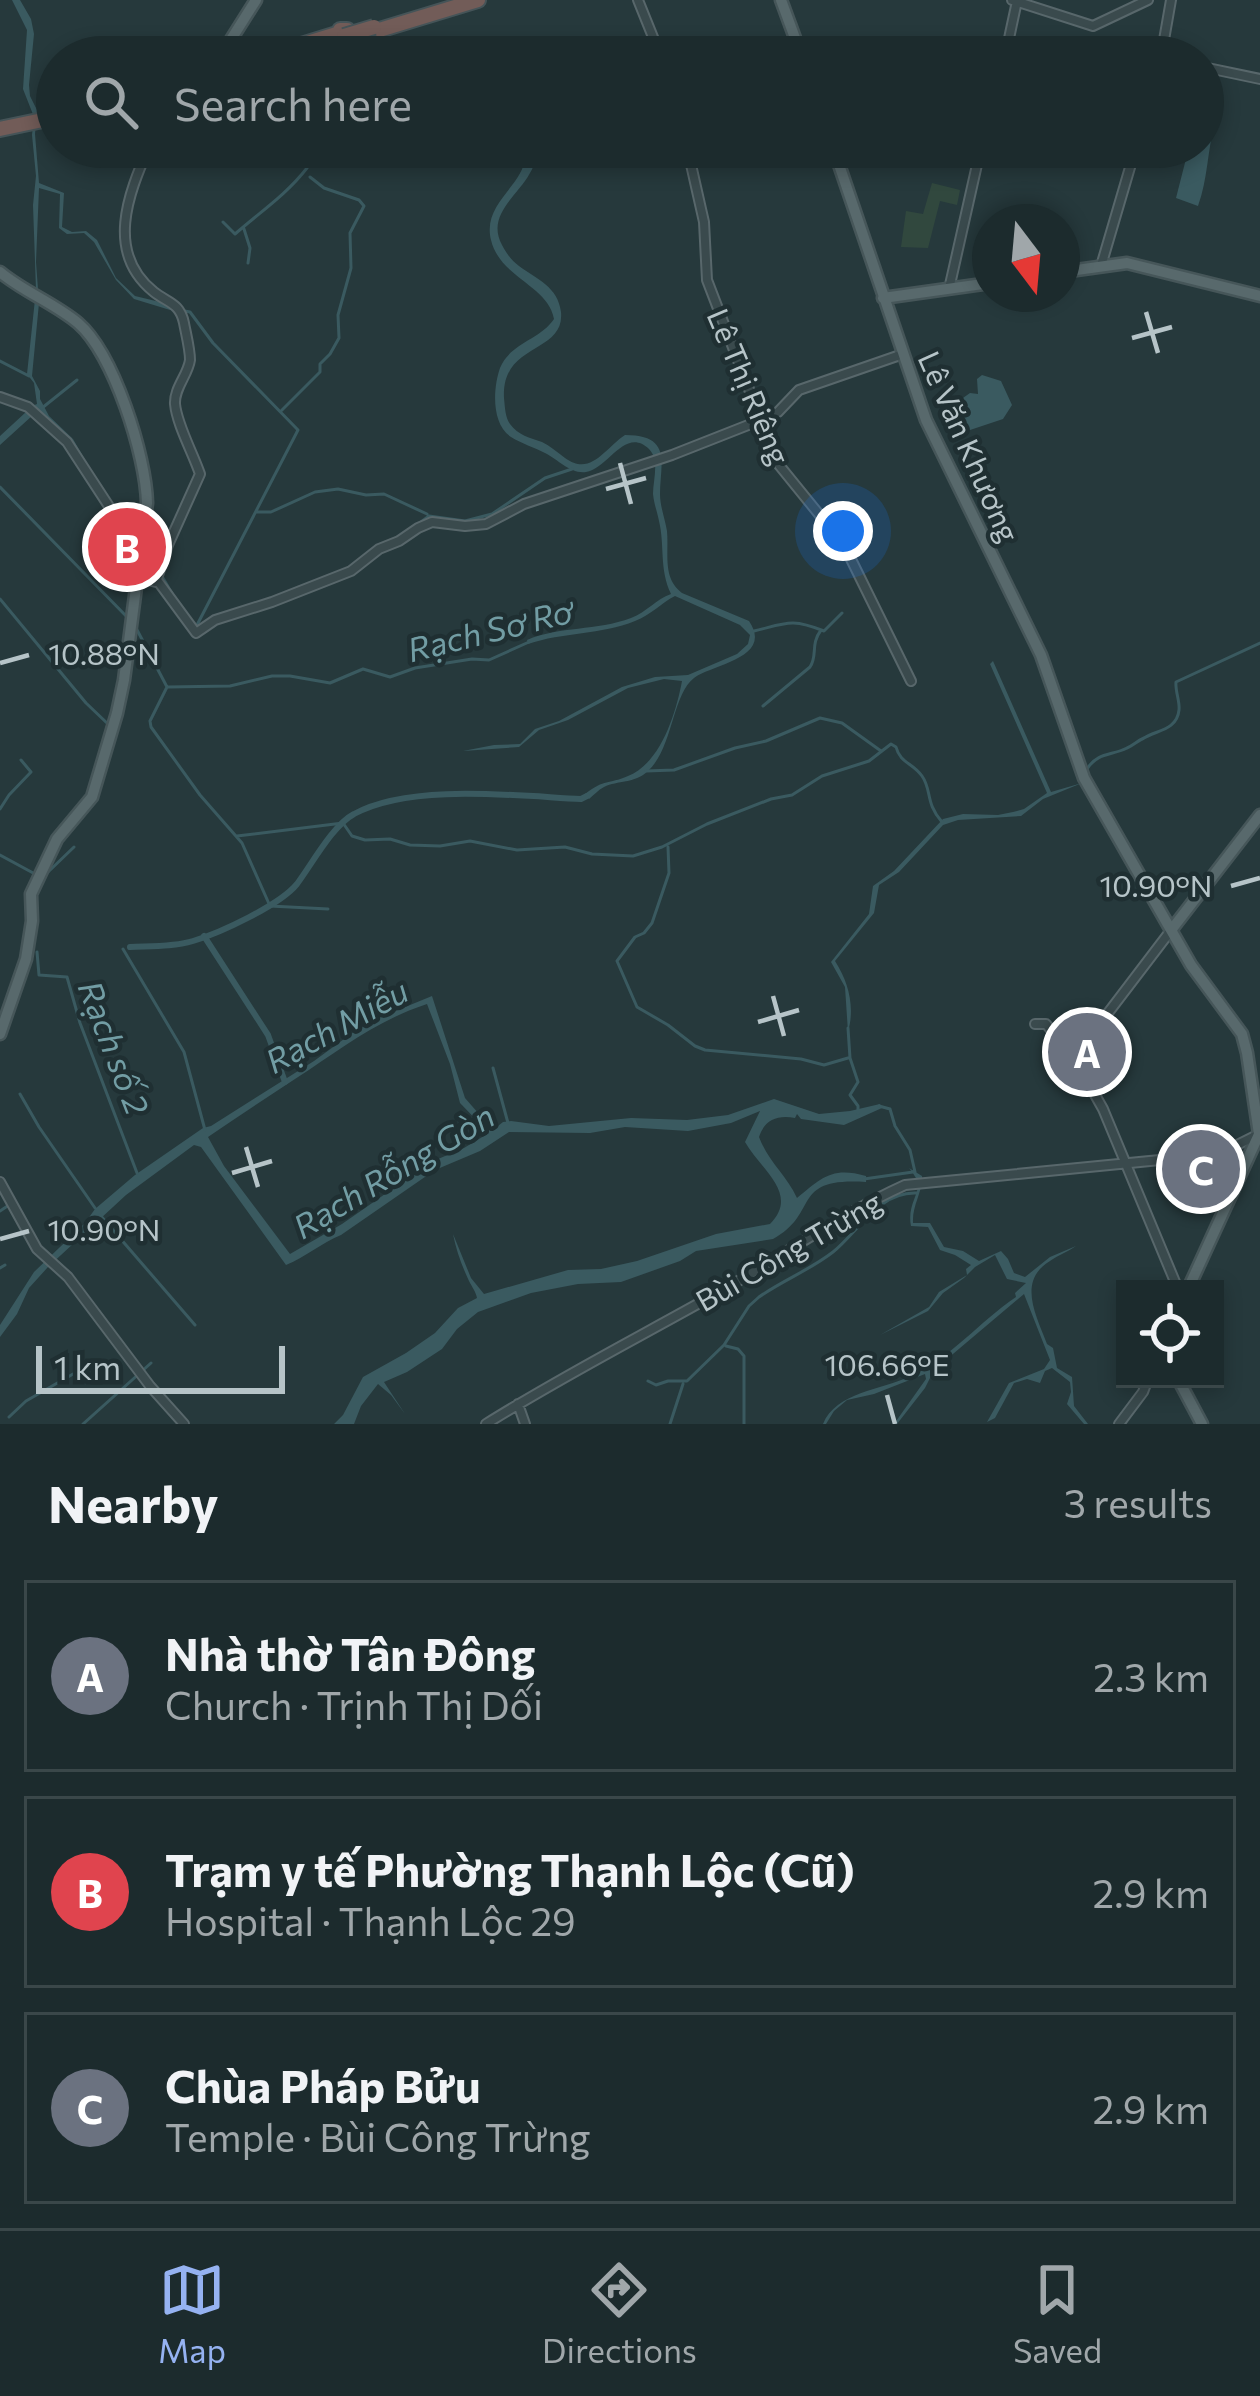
<!DOCTYPE html>
<meta charset="utf-8">
<style>
:root{--surface:#1c2b2d;--page:#253335;--text:#f1f3f6;--muted:#a0a7aa;--line:#3a4749;--accent:#95b2f1}
body{margin:0;font-family:Commissioner,sans-serif;background:var(--page);color:var(--text)}
.controls{position:absolute;right:36px;bottom:36px;display:grid;overflow:hidden;border-radius:0px;box-shadow:0 6px 18px #0003}
.controls button{width:108px;height:108px;display:grid;place-items:center;padding:0;border:0;border-bottom:3px solid var(--line);background:var(--surface);color:var(--text);font:60px sans-serif}
.compass{position:absolute;left:972px;top:204px;width:108px;height:108px;border-radius:50%;background:var(--surface);box-shadow:0 6px 18px #0003;rotate:164deg}
.scale{position:absolute;left:36px;bottom:30px;width:249px;box-sizing:border-box;padding-left:12px;border:6px solid #b6c4c8;border-top:0;font-size:33px;line-height:42px;white-space:nowrap;color:#b6c4c8;-webkit-text-stroke:9px #1f2f32;paint-order:stroke}
.you{position:absolute;left:843px;top:531px;width:42px;height:42px;margin:-30px;border:9px solid #fff;border-radius:50%;background:#1a73e8;box-shadow:0 0 0 18px #1a73e833}
.badge{display:grid;place-items:center;width:78px;height:78px;border-radius:50%;background:var(--accent);color:#fff;font-size:39px;font-weight:700}
.pin{position:absolute;translate:-50% -50%;border:6px solid #fff;box-shadow:0 3px 12px #0006}
.list{margin:0;padding:0;list-style:none}
h2{display:flex;justify-content:space-between;align-items:center;height:156px;margin:0;padding:0 48px;font-size:51px}
h2 small{font-size:39px;font-weight:400;color:var(--muted)}
.list li{display:grid;grid-template-columns:78px 1fr auto;gap:36px;align-items:center;box-sizing:border-box;height:192px;margin:0 24px 24px;padding:0 24px;border:3px solid var(--line);border-radius:0px}
.list b{display:block;font-size:45px;white-space:nowrap}
.list p{margin:0;font-size:39px;white-space:nowrap;color:var(--muted)}
.list em{font-size:39px;font-style:normal;color:var(--muted)}
.icon{flex:none;width:66px;height:66px;fill:none;stroke:currentColor;stroke-width:2;stroke-linecap:round;stroke-linejoin:round}
.map{position:relative;flex:none;width:1260px;height:1424px;overflow:hidden}
.search{position:absolute;background:var(--surface);box-shadow:0 6px 18px #0003;left:36px;right:36px;top:36px;height:132px;display:flex;align-items:center;gap:30px;box-sizing:border-box;padding:0 42px;border-radius:66px;color:var(--muted);font-size:45px}
.sheet{height:804px;background:var(--surface)}
nav{display:flex;justify-content:space-around;align-items:center;box-sizing:border-box;height:168px;border-top:3px solid var(--line);background:var(--surface);font-size:33px;color:var(--muted)}
nav a{display:grid;justify-items:center;gap:6px}
nav .on{color:var(--accent)}
.map>svg:first-child{display:block}
</style>
<div class="map">
<svg width="1260" height="1424" viewBox="0 0 1260 1424">
<rect width="100%" height="100%" fill="#26393c"/>
<path fill="#31483e" d="M932,183L960,190L957,205L940,201L928,248L901,247L906,211L923,214Z"/>
<path fill="#3a5a60" fill-rule="evenodd" d="M12,0H20L31,19L34,34L29,85L30,96L37,110L35,134L39,183L64,193L62,227L72,232L86,231L97,240L116,278L135,296L164,303L180,313L134,299L116,280L94,242L84,233L67,234L59,228L60,194L39,188L36,262L39,303L32,376L40,391V399L49,416L73,439L98,482L156,563L188,618L71,446L33,415L0,445V436L26,412L27,408L37,404L34,383L27,374L36,290L33,205L36,176L32,135L34,117L23,89L27,30Z
M1203,119L1215,123C1207,151 1208,179 1198,206L1176,198L1189,147H1203Z
M524,147H538C537,156 535,165 530,173C517,197 486,215 502,245C506,253 512,261 519,266C537,279 558,287 561,312C565,354 501,342 504,398C505,407 505,417 510,424C518,435 530,438 542,442C550,446 557,452 565,458C591,477 605,448 625,435C673,435 660,464 660,494C660,506 665,519 667,531C669,554 662,578 682,593L749,621C774,658 713,664 694,678C672,695 673,748 648,771C634,784 618,780 604,787C598,790 594,795 589,799L585,794C606,778 607,785 628,776C661,763 676,713 682,681L664,679L628,688L568,720L539,730L519,747L463,751L494,745L520,744L535,729L559,721L622,687L655,677L688,675L737,654L748,644L750,635L740,625L675,596C661,603 651,615 635,621C601,635 563,632 528,644L527,640C559,626 597,631 631,618C647,612 656,599 671,594C659,569 665,546 659,521C657,511 654,504 653,494C653,480 660,460 649,449C625,426 608,469 586,472C570,474 559,460 545,453C534,447 522,444 511,437C491,424 493,388 500,368C510,343 540,340 554,319C548,285 500,278 491,240C481,199 533,183 524,147Z
M982,375L1001,381L1012,405L1003,419L967,431L956,421L953,405L970,393L978,394L977,379Z
M993,661L1051,792L1082,783L1043,799L1021,816L958,820L943,825L899,872L879,885L874,913L835,961C849,983 855,1007 848,1032L845,987L831,962L869,914L873,886L894,871L943,819L963,814L998,815L1013,812L1024,809L1047,793L990,664Z
M432,996L465,1098L493,1130L503,1122L511,1121L549,1126L631,1118L687,1120L728,1115L774,1099L819,1114L850,1111L880,1104L882,1108L844,1125L801,1119L797,1114L795,1118C778,1115 765,1119 759,1137C769,1163 786,1174 797,1198C821,1178 832,1166 866,1176V1182C789,1177 821,1213 773,1239L696,1251L680,1261L621,1282L578,1284L531,1293L478,1312L457,1329L442,1349L407,1372L384,1382L405,1414L391,1395L378,1384L361,1406L354,1424H334L343,1415L363,1377L406,1353L435,1333L458,1308L477,1298C476,1292 472,1287 469,1281C462,1266 456,1250 453,1234L471,1278L484,1294L568,1270L601,1269L637,1261L716,1234L770,1224C800,1194 761,1170 745,1142L760,1111L731,1123L688,1131L625,1127L590,1133L509,1132L480,1151L435,1170L341,1235C321,1243 306,1257 286,1265L201,1147L194,1145L126,1195L48,1267L29,1288L17,1314L0,1337V1325L34,1272L85,1223L95,1209L135,1175L203,1128L211,1126L314,1061L355,1031L376,1019ZM427,1004L450,1064L460,1103L489,1133L464,1148L431,1162L342,1224L290,1254L224,1166L208,1137C237,1117 266,1098 295,1079C340,1050 375,1021 427,1004Z
M909,1168L922,1176C923,1192 912,1205 913,1223H930L944,1247L963,1251L979,1261L1001,1251L1008,1259L1014,1273L1025,1277L1050,1257L1076,1246C1068,1252 1058,1255 1050,1261C1017,1281 1036,1315 1047,1344L1053,1348L1057,1368L1072,1377L1074,1406L1088,1424H1084L1067,1404L1071,1392L1070,1382L1052,1368L1045,1371L1040,1383L1027,1379L1014,1383L995,1418L987,1422L1009,1383L1044,1369L1050,1360L1024,1294L934,1370L925,1388L897,1424H894L926,1379L925,1374L874,1394L847,1400L834,1411L826,1424H823C836,1392 881,1390 911,1376C952,1357 979,1322 1016,1297L1015,1293L1026,1283L1007,1279L995,1255L975,1267L964,1278L943,1293L928,1311L880,1335L929,1307L939,1292L967,1275L966,1269L971,1265L955,1255L940,1250L928,1227L911,1226C907,1206 919,1195 918,1183C918,1180 911,1170 909,1168Z"/>
<g fill="none" stroke-linecap="round" stroke-linejoin="round">
<path stroke="#3a5a60" stroke-width="3" d="M223,222L235,234C260,212 286,195 307,168
M244,229L250,248L248,263
M179,310L190,312L213,343L298,430L196,627
M0,361L29,376
M42,408L77,380
M282,410L320,372V364L330,354L339,338L338,315L351,268L350,233L364,206L359,200L324,188L310,177
M0,487L129,619
M257,512H271L315,492L338,489L366,495L384,494L427,514
M409,531L429,516L465,521L492,514L545,478L572,469
M0,599L86,703L108,724
M135,626L167,687L150,721L151,727L200,795L242,843L270,906L328,909
M754,631C787,623 791,618 824,631L842,613
M168,687L230,686L272,676H290L330,683L363,669L390,677L415,668L472,659L489,660L529,642
M763,706L810,667C818,655 810,645 821,630
M1087,769C1098,752 1111,756 1127,748C1134,745 1137,741 1144,738C1157,730 1177,730 1179,710C1180,701 1175,691 1176,682L1260,643
M646,771L674,770L735,748L766,741L820,718L842,723L881,751
M0,809L9,795L31,772L21,760
M237,836L343,823L352,836L365,840L390,839L410,845L440,846L470,841L517,850L565,847L592,854L633,856L662,847L707,824L771,799L792,795L822,776L869,761L891,744L896,747C900,763 913,763 922,776C932,790 925,803 942,822
M668,847L669,873L652,923L644,933L635,937L617,961L637,1007L668,1025L695,1046L705,1050L801,1059L824,1065L848,1058
M0,855L35,874
M47,873L74,847
M123,949L184,1052L205,1130
M37,952L39,975L67,977L80,1023L137,1173
M848,1028L850,1058L858,1082L850,1095L858,1106V1113
M493,1068L508,1123
M20,1094L39,1127L95,1208
M879,1106L890,1109L895,1126L910,1150L915,1172
M864,1179L913,1172
M0,1211L9,1205
M100,1215L195,1325
M0,1268L5,1265
M726,1346L738,1349L744,1356V1424
M648,1381L656,1385L668,1381H687L724,1345L749,1306L759,1297C783,1280 810,1270 833,1252C859,1231 879,1191 917,1193
M9,1417L26,1401L87,1366
M83,1424L151,1363
M670,1424L683,1384"/>
<path stroke="#3a5a60" stroke-width="6" d="M204,936L268,1035L285,1082
M130,947C150,946 173,947 193,941C220,933 280,905 297,884C312,864 333,825 354,814C410,783 518,796 581,799L587,796"/>
<defs>
<path id="minor" d="M638,0L661,57
M1012,0L1093,26L1148,0
M1005,57L1017,1
M1161,57L1171,0
M1203,67L1260,79
M687,147L704,222L707,280L772,449L779,465L844,545L911,681
M1101,266L1136,147
M949,289L981,147
M0,397L28,407L67,442L112,511L113,520L107,540L148,580L156,582L168,545L200,474C193,453 177,425 175,404C174,388 188,375 190,360C190,349 186,334 184,323C180,303 168,303 154,292C105,253 128,194 149,147
M760,421L778,412L799,390L903,354
M157,580L196,633L215,620L272,602L351,571L379,549L399,541L418,528L432,522L465,526L486,524L524,504L672,455L761,420
M1035,1024H1046L1056,1036L1063,1038L1103,1109L1178,1289
M1073,1055L1095,1030L1172,929
M0,1182L37,1249L68,1277L150,1386L184,1424
M518,1404L525,1424
M486,1424C564,1375 647,1333 728,1287C787,1253 843,1213 905,1185L1211,1155L1223,1152L1259,1134
M1119,1424L1143,1392L1148,1379"/>
<path id="major" d="M781,0L802,57
M220,57L256,0
M833,147L926,420L1041,655L1084,778L1191,965L1242,1034L1247,1053L1259,1134
M0,272C24,292 54,303 78,323C114,354 146,456 147,503L124,680L117,713L92,797L57,839L31,894L32,921L26,959L0,1034
M1062,272L1127,263L1260,296
M883,298L990,283
M1172,929L1260,815
M1188,1289L1260,1132
M1178,1379L1202,1424"/>
<path id="highway" d="M376,31L478,0
M326,45L350,41L347,30H340
M262,57L343,32
M0,129L57,117"/>
</defs>
<use href="#minor" stroke="#58676b" stroke-width="12"/>
<use href="#major" stroke="#465659" stroke-width="15"/>
<use href="#highway" stroke="#455458" stroke-width="18"/>
<use href="#minor" stroke="#3a4a4d" stroke-width="8"/>
<use href="#major" stroke="#58696c" stroke-width="10"/>
<use href="#highway" stroke="#725c58" stroke-width="14"/>
<defs>
<path id="highway-bridge" d="M344,36L374,27"/>
</defs>
<use href="#highway-bridge" stroke="#455458" stroke-width="18" stroke-linecap="butt"/>
<use href="#highway-bridge" stroke="#725c58" stroke-width="14"/>
</g>
<path fill="none" stroke="#b6c4c8" stroke-width="4.5" d="M1146,312L1158,353M1132,338L1172,327M620,463L631,504M606,489L646,478M0,663L29,655M1231,886L1260,878M773,996L784,1036M758,1022L799,1010M246,1147L258,1187M232,1173L272,1161M0,1239L29,1231M887,1395L895,1424"/>
<g text-anchor="middle" dominant-baseline="central" stroke-width="9" stroke-linejoin="round" paint-order="stroke">
<g font-size="30" fill="#b6c4c8" stroke="#1f2f32">
<text transform="translate(750 386) rotate(67)">Lê Thị Riêng</text>
<text transform="translate(970 446) rotate(66)">Lê Văn Khương</text>
<text transform="translate(788 1250) rotate(-30)">Bùi Công Trừng</text>
</g>
<g font-size="33" font-style="italic" fill="#729da4" stroke="#1f2f32">
<text transform="translate(490 629) rotate(-14)">Rạch Sơ Rơ</text>
<text transform="translate(336 1025) rotate(-29)">Rạch Miễu</text>
<text transform="translate(115 1047) rotate(69)">Rạch số 2</text>
<text transform="translate(393 1170) rotate(-31)">Rạch Rỗng Gòn</text>
</g>
</g>
<g font-size="30" text-anchor="middle" fill="#b6c4c8" stroke="#1f2f32" stroke-width="9" stroke-linejoin="round" paint-order="stroke">
<text x="104" y="665">10.88°N</text>
<text x="1156" y="897">10.90°N</text>
<text x="104" y="1241">10.90°N</text>
<text x="887" y="1376">106.66°E</text>
</g>
</svg>
<div class="controls">
<button><svg class="icon" aria-label="locate" viewBox="0 0 24 24"><circle cx="12" cy="12" r="6"/><path d="M12 2v4M12 18v4M2 12h4M18 12h4"/></svg></button>
</div>
<svg class="compass" viewBox="-18 -18 36 36"><path d="M0-13l5 13h-10z" fill="#e53935"/><path d="M0 13l5-13h-10z" fill="#a0a7aa"/></svg>
<div class="scale">1 km</div>
<div class="you"></div>
<div class="pin badge" style="left:1087px;top:1052px;background:#6b7280">A</div>
<div class="pin badge" style="left:127px;top:547px;background:#e0444e">B</div>
<div class="pin badge" style="left:1201px;top:1169px;background:#6b7280">C</div>
<div class="search"><svg class="icon" aria-label="search" viewBox="0 0 24 24"><circle cx="10" cy="10" r="6"/><path d="M15 15l6 6"/></svg>Search here</div>
</div>
<section class="sheet">
<h2>Nearby<small>3 results</small></h2>
<ul class="list">
<li><span class="badge" style="background:#6b7280">A</span><div><b>Nhà thờ Tân Đông</b><p>Church · Trịnh Thị Dối</p></div><em>2.3 km</em></li>
<li><span class="badge" style="background:#e0444e">B</span><div><b>Trạm y tế Phường Thạnh Lộc (Cũ)</b><p>Hospital · Thạnh Lộc 29</p></div><em>2.9 km</em></li>
<li><span class="badge" style="background:#6b7280">C</span><div><b>Chùa Pháp Bửu</b><p>Temple · Bùi Công Trừng</p></div><em>2.9 km</em></li>
</ul>
</section>
<nav>
<a class="on"><svg class="icon" aria-label="map" viewBox="0 0 24 24"><path d="M3 6l6-2 6 2 6-2v14l-6 2-6-2-6 2zM9 4v14M15 6v14"/></svg>Map</a>
<a><svg class="icon" aria-label="directions" viewBox="0 0 24 24"><path d="M12 3l9 9-9 9-9-9zM9 14v-3h6M13 9l2 2-2 2"/></svg>Directions</a>
<a><svg class="icon" aria-label="saved" viewBox="0 0 24 24"><path d="M7 4h10v16l-5-4-5 4z"/></svg>Saved</a>
</nav>
